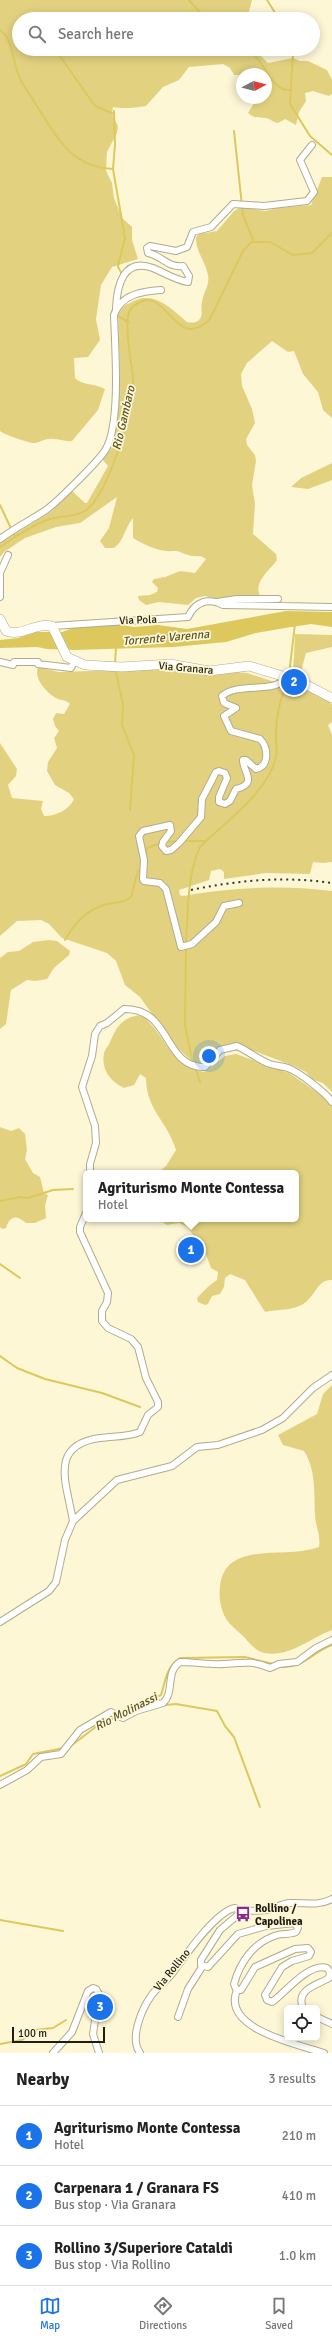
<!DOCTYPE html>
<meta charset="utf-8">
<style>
:root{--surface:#fff;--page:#f2f2f2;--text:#222;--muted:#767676;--line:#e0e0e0;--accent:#1a73e8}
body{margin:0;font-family:Signika,sans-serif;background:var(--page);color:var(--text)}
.controls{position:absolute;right:12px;bottom:12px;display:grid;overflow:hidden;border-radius:6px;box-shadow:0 2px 10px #0003}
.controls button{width:36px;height:36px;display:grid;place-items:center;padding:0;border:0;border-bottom:1px solid var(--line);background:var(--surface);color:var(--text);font:20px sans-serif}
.compass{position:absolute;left:236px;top:68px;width:36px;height:36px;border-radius:50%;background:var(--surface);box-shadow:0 2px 10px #0003;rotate:83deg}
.scale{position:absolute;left:12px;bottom:10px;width:93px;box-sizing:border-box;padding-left:4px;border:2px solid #1f1d11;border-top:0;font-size:11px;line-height:14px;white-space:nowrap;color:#1f1d11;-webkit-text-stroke:3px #fdf7d6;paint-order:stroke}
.you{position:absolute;left:209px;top:1056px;width:14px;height:14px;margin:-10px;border:3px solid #fff;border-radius:50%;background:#1a73e8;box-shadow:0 0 0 6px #1a73e833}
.badge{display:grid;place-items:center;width:26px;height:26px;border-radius:50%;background:var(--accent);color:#fff;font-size:13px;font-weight:700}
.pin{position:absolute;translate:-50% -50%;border:2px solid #fff;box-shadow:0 1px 4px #0006}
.popup{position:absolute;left:83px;top:1170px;width:216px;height:52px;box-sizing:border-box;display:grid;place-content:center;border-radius:6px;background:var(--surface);filter:drop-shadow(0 1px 3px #0005);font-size:13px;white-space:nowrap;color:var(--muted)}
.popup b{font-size:15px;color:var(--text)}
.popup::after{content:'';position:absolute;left:50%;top:100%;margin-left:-8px;border:8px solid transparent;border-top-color:var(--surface)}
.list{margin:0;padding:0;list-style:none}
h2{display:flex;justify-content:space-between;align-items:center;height:52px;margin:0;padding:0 16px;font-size:17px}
h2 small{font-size:13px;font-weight:400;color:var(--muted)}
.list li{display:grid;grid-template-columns:26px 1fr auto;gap:12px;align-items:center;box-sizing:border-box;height:60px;padding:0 16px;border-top:1px solid var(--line)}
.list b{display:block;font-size:15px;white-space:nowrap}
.list p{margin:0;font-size:13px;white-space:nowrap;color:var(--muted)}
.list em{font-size:13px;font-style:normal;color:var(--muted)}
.icon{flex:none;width:22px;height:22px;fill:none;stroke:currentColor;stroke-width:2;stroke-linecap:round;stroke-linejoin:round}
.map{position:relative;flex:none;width:332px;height:2053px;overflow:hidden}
.search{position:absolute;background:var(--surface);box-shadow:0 2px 10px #0003;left:12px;right:12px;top:12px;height:44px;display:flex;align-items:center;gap:10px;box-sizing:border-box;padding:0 14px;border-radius:22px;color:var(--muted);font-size:15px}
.sheet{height:232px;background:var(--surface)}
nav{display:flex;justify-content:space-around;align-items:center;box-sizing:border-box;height:56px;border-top:1px solid var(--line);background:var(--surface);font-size:11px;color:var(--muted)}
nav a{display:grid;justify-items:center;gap:2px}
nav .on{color:var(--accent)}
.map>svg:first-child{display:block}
</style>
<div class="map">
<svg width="332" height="2053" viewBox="0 0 332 2053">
<rect width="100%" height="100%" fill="#fdf7d6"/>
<path fill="#e2d280" d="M0,0H252L247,19H19V49H254L268,63L293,58L300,61H308L327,70L332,80V94L329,96L313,91L305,93L306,101L299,112L296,125L285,119L278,123C273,122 270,119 266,118C258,117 255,119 248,113L256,100V98H266V74H254L249,70L242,75H234L230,68L223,64L189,67L179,80L163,87L146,106C135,108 123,109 113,107L112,114L118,126L117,133L107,152L106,171L112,183L114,198L122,218L132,227V240L138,259L112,267L101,285L96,319L100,340L88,357L74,358L75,378C83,386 95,383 105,389L98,410L72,441C65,442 60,439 53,439C46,438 41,442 35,443C31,444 2,434 0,431Z
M322,177H332V418L323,410L318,392L303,374L294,351L288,352L272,341L247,363L241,374L242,386L252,409L255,423L246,439L247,445L255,455L256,461L252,485L255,504L253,534L276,554L277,560C270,570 253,582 260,595L216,599L205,596L196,598L188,605L159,602L146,605L139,600L138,596L150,595L157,592L158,588L152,582L154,579L165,577L180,571L195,573L206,559L201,556C192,557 187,555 180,552C176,550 170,552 167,551C155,550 143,544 133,538V518C125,527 124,541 114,548H105L100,541L109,528L117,497L80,523L56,527L25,538L4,552L0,557V543L52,511L71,490L85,503H87L108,466L102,459L111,449L116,429L120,375L118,312C121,307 125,305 130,303C153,289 170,308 187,322C192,323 196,323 199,320C204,315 200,308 202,302C203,293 210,285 208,275C205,260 196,253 196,237L199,234L217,231L234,211L241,207L265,211L278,208L311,205Z
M332,463V480L308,489L291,487L301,478Z
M295,634L332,635V647L306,653L300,675H293Z
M38,667L59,672L157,669L206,675L236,672L247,673L275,682L283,688L297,692L306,690L319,694L329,700L332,705V722L328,725L332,735V862L323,863L313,862L310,874L266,873L224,879V872L220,869L211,871L209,880L179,890L180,895L183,896C233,887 282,885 332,891V1092L323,1083L311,1079L306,1072L294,1066L235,1044L220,1047L202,1062L195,1064L174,1045L140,997L125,985L116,961L107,953L62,938L49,924L41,920L17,921L0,936V743L17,769L16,776L8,785L12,798L43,801L41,809L44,816C56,816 69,810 74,799L69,793L55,785L47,771L48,762L57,748L54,738L59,731L55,726L53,719L56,713L64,714L70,704C66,699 61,701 56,698C47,693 33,678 38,667Z
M49,940L57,941L70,951L69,955L54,968L47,979L35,981L27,980L11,990L6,1024L0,1029V958L8,952L19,951L33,942Z
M141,1015C167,1034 168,1067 205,1072L225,1056L236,1054L289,1073L327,1099L332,1107V1280C319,1279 315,1294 307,1301C297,1311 278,1309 265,1312L245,1280L230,1274L225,1278L224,1287L220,1294L212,1296L208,1304L205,1305L198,1302L197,1298C204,1291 209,1285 217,1280L218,1272L211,1268L204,1249L187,1227L179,1223L167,1225L157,1219H296V1173H158L166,1166L176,1150C168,1122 146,1110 146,1078L140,1074L134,1085L124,1088C110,1081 101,1070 104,1053C105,1049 109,1045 110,1042C117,1026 122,1017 141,1015Z
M0,1127L11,1131L19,1128L25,1134L27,1150L25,1159L33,1173L40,1177L44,1193L48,1195L45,1206L46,1218L35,1223H26C17,1215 10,1215 6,1228L2,1229L0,1227Z
M332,1385V1630C310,1638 289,1658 264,1653C256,1651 250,1644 245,1638C238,1631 228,1624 224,1615C217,1600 217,1572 233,1562C256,1547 291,1557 319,1547C321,1534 315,1526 315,1514C314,1492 316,1470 304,1451L283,1445L278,1435L317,1414L323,1394Z"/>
<path fill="#dcc85d" d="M286,611L332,612V627L311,624L291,627L256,633L226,642L173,647L73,650L47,649L37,647L0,648V640L18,638L36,632H62L78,626L116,624L134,627L158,625L187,629Z"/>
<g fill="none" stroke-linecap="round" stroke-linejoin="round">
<path stroke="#dcc85d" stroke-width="2" d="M189,0L206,19
M267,0L279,19
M0,30C12,37 13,61 18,74C22,85 29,93 35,103C56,135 69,167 113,169
M55,49L95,106L114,114
M246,49C251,53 257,57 260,62C268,72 275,92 291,90
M292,49L293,55L290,104L310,136L332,155
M114,111L115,144L113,169L125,238L119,261L118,267L122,274
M234,131L243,215L254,242
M119,317L129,322
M0,505L15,537
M0,547C15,537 30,526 47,520C59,515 74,518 85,511C109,495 134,407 133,379C132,363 123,324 130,310C132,306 138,303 142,301C168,292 177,352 210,319L243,251L251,242H270L293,255L312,253L332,233
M115,664L116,647
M115,668L123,704L122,725L134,755L130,810
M291,675L290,666L295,624
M183,841H205
M165,842L179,841
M146,859L147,848L161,843
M65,940C74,925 84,912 101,906C112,901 121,905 131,897L138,871L141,869
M186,943C188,912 187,875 200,847C225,822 269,792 276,756C278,749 275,741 276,734C276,718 280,695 289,681
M186,948L185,1025L191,1055L200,1082
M0,1201L20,1197L28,1198L53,1190L73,1189
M0,1264L20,1278
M0,1356L17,1368L45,1379L102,1393L140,1407
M281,1667C304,1668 311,1653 332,1645
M156,1698L166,1705L176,1704L217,1711L225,1726L234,1737L260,1807
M120,1715L161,1695C166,1680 166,1667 180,1658L245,1657L273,1664
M68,1748L97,1726L116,1717
M0,1776L26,1764L33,1754L64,1748
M0,1920L63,1931
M0,2044L22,2040L35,2030L53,2028L66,2020"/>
<defs>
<path id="street" d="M116,308C117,286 123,257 153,268C165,273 175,280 188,282L189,276L183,266C167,268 163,256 148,253L147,248L150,246L176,251L187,247L193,232L211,227L233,204L264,206L307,201L314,192L300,160L312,145
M0,539C15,528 31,520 46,510C57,502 100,460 106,449C121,421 115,348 114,315C120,295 142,291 161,290
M0,573V597
M0,573L8,555
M217,602L237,599H278
M52,626L188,617C195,602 208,597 223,605L332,607
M0,662L13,665L14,662H38V664L71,668L74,662
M239,903L224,906L216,922L192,944L181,947L166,889L160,883L144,881L143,879L144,860L139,836L143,831L170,825L171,831L163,842L162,846L166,851L171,850L179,843L201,817L202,799L216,772L219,771L225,773L227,778L219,797V802L225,804L230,801L236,789C259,784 242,770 243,760H246L256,769C270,766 268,747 260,739L231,731L224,716L236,708L224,703L222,696C239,681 276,695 286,677
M90,1173V1164L96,1143L95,1126L82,1087L92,1056L95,1034L100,1026L107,1023L124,1009C172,1008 163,1068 205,1067L220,1050L237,1046C248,1051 259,1060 270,1064C276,1066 282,1066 288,1068C299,1072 326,1093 332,1102
M73,1521C67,1484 48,1445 100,1438C114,1436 128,1437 140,1432L148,1415L158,1407V1402L146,1378L138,1347L131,1339L108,1328L102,1321V1311L107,1302L108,1293L80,1232V1227L86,1213
M0,1622L49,1591L56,1582L65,1540L73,1521L117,1480L172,1466L197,1447L218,1445L262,1430L283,1418L313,1388L332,1375
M0,1785L27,1770L41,1757L61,1754L80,1730L111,1712L123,1718L136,1711L163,1703C175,1692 165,1672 180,1662C195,1662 210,1665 224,1664C243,1663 251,1660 270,1668L279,1664L297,1662L316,1648L332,1640
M240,1911L239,1914L220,1930L201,1960V1965L208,1967L238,1934L266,1926L295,1923L298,1928L296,1932C290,1935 283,1933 277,1935C254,1942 240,1962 234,1984L236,1989L241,1990L255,1967L295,1949L308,1948L311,1952L309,1956L292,1961L282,1967L265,1995L267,2000L272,2002C285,1993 309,1962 327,1968L330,1972L329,1978C318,1985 295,1989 303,2008
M237,1990C221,2029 297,2044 324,2053
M178,2017L188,1989L202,1967
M317,2017L332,2024
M53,2053L72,2032L88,1991L93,1988L96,1989L99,1994L93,2034L99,2053
M140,2053C129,2038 142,2009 151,1996C157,1987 168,1980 174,1971C185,1956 216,1911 235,1908C243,1912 258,1911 268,1910C275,1908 282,1904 289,1903C306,1902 316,1907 332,1899"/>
<path id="secondary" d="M0,619L6,631C22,637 36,622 52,626L67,657L85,665L122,667L170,664L209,671L249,666L299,681L332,698"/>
</defs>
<use href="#street" stroke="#b1ab8d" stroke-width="8"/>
<use href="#secondary" stroke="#b1ab8d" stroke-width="10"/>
<use href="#street" stroke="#fff" stroke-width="6"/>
<use href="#secondary" stroke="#fff" stroke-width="9"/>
<path stroke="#393628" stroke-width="2" stroke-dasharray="2 4" stroke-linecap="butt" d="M191,890C239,880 284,876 332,883"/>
</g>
<defs>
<symbol id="bus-bare" viewBox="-9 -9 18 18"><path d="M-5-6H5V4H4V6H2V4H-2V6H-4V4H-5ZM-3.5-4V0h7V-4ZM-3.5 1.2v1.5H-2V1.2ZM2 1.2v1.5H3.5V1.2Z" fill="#832b98" stroke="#fdf7d6" stroke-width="2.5" paint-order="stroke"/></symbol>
</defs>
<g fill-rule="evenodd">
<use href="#bus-bare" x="232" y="1903" width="22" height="22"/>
</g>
<g text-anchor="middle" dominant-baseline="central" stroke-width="3.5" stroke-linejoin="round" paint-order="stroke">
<g font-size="11" fill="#1f1d11" stroke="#fdf7d6">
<text transform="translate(138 620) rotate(-2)">Via Pola</text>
<text transform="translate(186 668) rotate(5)">Via Granara</text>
<text transform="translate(172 1970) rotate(-51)">Via Rollino</text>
</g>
<g font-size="11" font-weight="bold" fill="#1f1d11" stroke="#fdf7d6" text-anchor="start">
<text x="255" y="1908">Rollino /<tspan x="255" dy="13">Capolinea</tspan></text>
</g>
<g font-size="12" font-style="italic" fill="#5d5529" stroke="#fdf7d6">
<text transform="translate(124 418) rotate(-77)">Rio Gambaro</text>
<text transform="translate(166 638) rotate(-5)">Torrente Varenna</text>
<text transform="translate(126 1712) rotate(-27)">Rio Molinassi</text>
</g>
</g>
</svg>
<div class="controls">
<button><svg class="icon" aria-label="locate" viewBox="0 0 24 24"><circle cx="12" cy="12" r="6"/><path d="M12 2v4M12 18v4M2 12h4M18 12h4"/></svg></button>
</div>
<svg class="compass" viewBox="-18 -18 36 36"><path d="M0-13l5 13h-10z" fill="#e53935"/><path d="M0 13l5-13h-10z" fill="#767676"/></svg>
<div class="scale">100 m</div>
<div class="you"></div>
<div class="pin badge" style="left:191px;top:1250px">1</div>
<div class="popup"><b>Agriturismo Monte Contessa</b>Hotel</div>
<div class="pin badge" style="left:294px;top:682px">2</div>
<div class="pin badge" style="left:100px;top:2007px">3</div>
<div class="search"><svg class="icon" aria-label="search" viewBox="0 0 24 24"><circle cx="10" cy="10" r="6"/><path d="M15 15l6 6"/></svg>Search here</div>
</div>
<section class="sheet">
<h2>Nearby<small>3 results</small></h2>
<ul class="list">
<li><span class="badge">1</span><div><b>Agriturismo Monte Contessa</b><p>Hotel</p></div><em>210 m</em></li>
<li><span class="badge">2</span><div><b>Carpenara 1 / Granara FS</b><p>Bus stop · Via Granara</p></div><em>410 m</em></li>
<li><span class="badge">3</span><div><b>Rollino 3/Superiore Cataldi</b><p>Bus stop · Via Rollino</p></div><em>1.0 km</em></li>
</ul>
</section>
<nav>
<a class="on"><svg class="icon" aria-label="map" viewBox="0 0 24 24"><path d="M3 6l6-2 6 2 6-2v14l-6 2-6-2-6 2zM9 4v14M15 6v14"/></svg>Map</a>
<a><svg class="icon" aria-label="directions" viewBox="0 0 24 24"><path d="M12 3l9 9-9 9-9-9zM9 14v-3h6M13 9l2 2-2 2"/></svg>Directions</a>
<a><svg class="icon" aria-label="saved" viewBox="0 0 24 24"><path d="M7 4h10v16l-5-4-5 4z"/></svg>Saved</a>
</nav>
